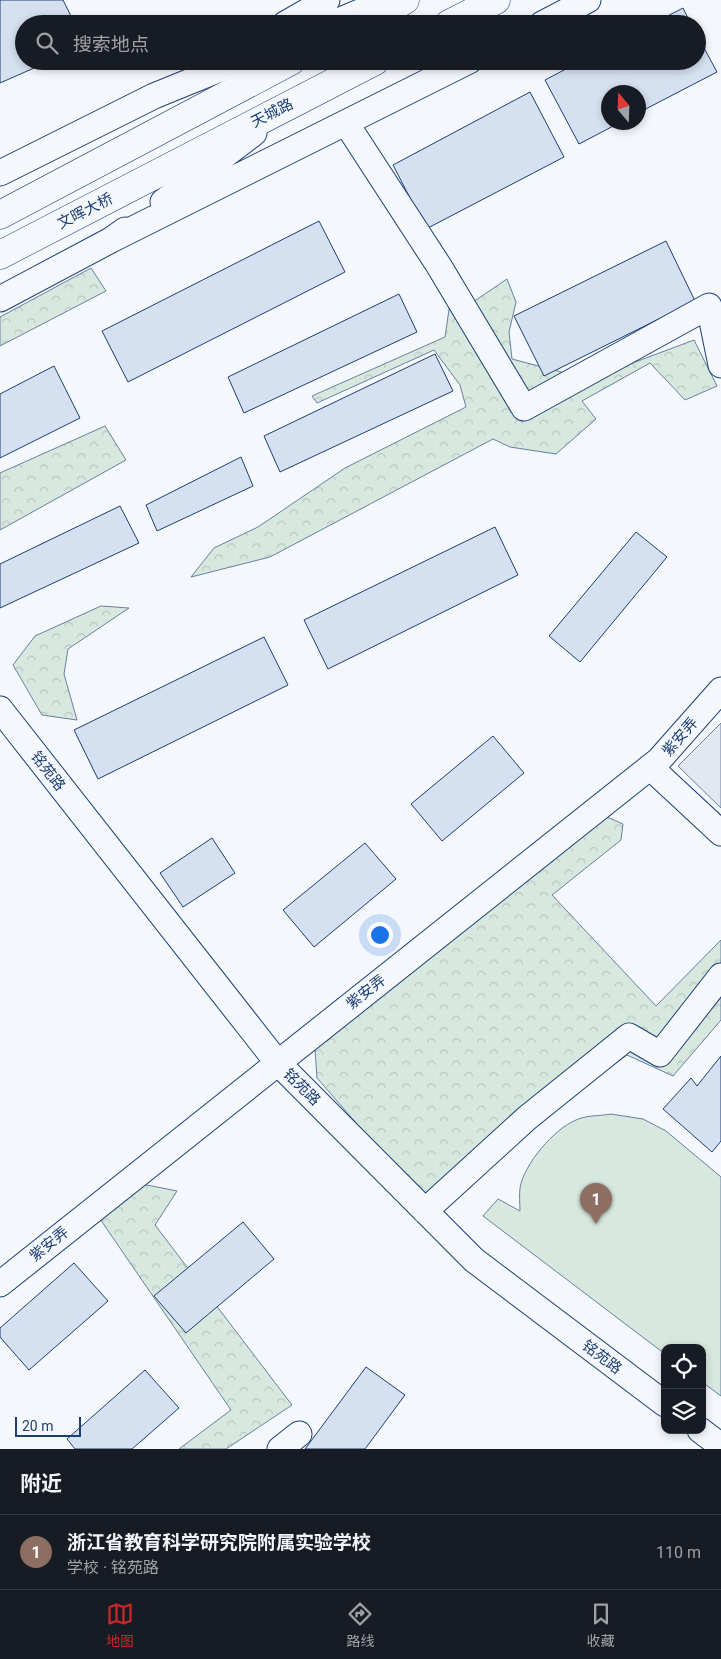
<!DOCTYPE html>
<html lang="zh">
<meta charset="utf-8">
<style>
:root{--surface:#171b24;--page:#20242c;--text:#f1f3f6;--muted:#9ea1a6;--line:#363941;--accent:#c62828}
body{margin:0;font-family:Roboto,"Noto Sans SC",sans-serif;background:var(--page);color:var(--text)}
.controls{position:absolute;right:15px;bottom:15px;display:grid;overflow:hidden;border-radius:10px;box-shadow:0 2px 8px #0003}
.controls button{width:45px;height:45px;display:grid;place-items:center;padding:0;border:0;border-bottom:1px solid var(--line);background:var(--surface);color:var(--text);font:25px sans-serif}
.compass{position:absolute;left:601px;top:85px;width:45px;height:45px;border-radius:50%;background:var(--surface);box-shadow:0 2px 8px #0003;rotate:341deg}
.scale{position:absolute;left:15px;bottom:12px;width:66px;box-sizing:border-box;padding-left:5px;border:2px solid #1d3f73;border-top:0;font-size:14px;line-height:18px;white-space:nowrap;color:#1d3f73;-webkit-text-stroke:4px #f4f7fb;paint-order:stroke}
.you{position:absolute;left:379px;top:934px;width:18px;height:18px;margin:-12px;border:4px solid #fff;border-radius:50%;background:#1a73e8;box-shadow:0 0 0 8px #1a73e833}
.badge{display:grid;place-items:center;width:32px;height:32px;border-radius:50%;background:var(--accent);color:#fff;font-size:16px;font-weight:700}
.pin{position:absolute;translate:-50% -41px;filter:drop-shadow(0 1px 2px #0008)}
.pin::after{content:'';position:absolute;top:26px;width:18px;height:15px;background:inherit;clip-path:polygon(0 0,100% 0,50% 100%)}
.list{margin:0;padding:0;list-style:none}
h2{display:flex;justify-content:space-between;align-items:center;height:65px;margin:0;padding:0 20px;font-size:21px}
h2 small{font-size:16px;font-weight:400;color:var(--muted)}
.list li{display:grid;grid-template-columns:32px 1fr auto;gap:15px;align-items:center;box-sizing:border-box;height:75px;padding:0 20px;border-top:1px solid var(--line)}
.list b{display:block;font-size:19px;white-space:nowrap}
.list p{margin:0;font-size:16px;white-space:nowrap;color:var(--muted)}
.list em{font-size:16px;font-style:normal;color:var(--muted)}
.icon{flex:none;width:28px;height:28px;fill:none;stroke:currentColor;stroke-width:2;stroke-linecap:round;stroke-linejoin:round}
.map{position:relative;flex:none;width:721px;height:1449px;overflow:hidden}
.search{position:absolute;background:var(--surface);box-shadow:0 2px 8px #0003;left:15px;right:15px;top:15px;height:55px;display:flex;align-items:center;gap:12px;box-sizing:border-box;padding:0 18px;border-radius:28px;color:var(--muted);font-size:19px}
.sheet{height:140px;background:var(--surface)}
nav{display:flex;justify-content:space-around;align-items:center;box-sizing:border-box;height:70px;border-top:1px solid var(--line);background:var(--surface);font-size:14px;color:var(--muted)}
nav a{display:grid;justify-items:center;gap:2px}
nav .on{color:var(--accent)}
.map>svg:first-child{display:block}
</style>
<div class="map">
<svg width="721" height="1449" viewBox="0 0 721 1449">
<defs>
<pattern id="forest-crowns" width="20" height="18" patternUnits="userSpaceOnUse" patternTransform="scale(1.25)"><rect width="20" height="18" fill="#d7e8df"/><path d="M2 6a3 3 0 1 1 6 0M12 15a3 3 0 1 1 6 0" fill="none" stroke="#b8c8c3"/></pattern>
</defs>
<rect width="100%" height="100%" fill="#f4f7fb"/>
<path fill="url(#forest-crowns)" stroke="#687fa3" d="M91,268L106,291L0,346V317Z
M507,279L516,302L509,332L512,359L569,374L622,367L694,340L717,386L685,400L650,363L582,401L596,419L556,454L510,447L493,439L270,557L191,577L214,548L258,527L345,468L466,407L460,385L434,350L317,403L312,396L445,337L452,289L473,302Z
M105,426L126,460L0,530V473Z
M101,606L129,608L68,649L64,674L77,720L42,715L13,665L35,636Z
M607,817L623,824L621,840L552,895L656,1006L721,940V1020L673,1076L627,1055L425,1202L317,1078L315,1049Z
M142,1184L177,1191L155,1225L292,1405L226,1449H179L231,1410L98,1216Z"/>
<path fill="#d7e8df" stroke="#687fa3" d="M611,1114L643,1119L666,1131L721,1177V1396L702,1382V1348H665V1354L483,1216L498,1199L520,1211C520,1204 519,1195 520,1188C524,1164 554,1129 576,1120C586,1115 601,1116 611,1114Z"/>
<path fill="#e3e8f0" stroke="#687fa3" d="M721,723V808L678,766Z"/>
<path fill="#d5e0f0" stroke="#1d3f73" d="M0,0H63L75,24H24V61H50L0,83Z
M683,8L691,24H652Z
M697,35L717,72L638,113V92H608V122H621L579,144L545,80L581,61H697Z
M530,92L564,157L426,229L393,165Z
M319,221L345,272L128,382L102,331Z
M666,241L695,301L544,376L514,316Z
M399,294L417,332L244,413L228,377Z
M435,354L453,391L280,472L264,436Z
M54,366L80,418L0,458V394Z
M241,457L253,486L157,531L146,505Z
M120,506L139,543L0,608V564Z
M495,527L518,575L328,669L304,620Z
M636,532L667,557L580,662L549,636Z
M264,637L288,685L98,779L74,730Z
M493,736L524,773L442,841L411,804Z
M212,838L235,873L183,907L160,873Z
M365,843L396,879L314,947L283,910Z
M721,1056V1141L712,1152L663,1109L691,1078L697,1086Z
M243,1222L274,1259L186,1333L154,1296Z
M74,1263L108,1301L29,1370L0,1337V1328Z
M366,1367L405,1395L365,1449H305Z
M145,1370L179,1408L132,1449H75L67,1439Z"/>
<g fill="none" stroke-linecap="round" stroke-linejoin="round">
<defs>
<path id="minor" d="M285,24L327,0
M331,24L381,3
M542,24L588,0
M346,123L439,266L524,408L709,306L721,365
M0,173L154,96L240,61
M163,202L254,133
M111,240L469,61
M0,299L111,240L125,230
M0,709L277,1062L474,1260L665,1404
M650,767L721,833
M425,1211L527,1118L629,1036L660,1054L721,976
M0,1284L659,760L721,690
M700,1430L721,1446
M280,1449L299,1434"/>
<path id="major" d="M361,24L405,0
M449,24L496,0
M0,215L291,61
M0,255L375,61"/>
</defs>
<use href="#minor" stroke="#1d3f73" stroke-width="27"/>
<use href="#major" stroke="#1d3f73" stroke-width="29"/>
<use href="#minor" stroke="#f4f7fb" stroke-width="25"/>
<use href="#major" stroke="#f4f7fb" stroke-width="28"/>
</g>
<g text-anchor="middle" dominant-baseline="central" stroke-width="4" stroke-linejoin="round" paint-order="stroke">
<g font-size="15" fill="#1d3f73" stroke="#f4f7fb">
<text transform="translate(272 113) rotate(-27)">天城路</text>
<text transform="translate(85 211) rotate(-27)">文晖大桥</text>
<text transform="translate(680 737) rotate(-49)">紫安弄</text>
<text transform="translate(48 771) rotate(52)">铭苑路</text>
<text transform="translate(366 992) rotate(-38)">紫安弄</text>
<text transform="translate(302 1087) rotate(45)">铭苑路</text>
<text transform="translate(49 1244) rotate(-39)">紫安弄</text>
<text transform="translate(602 1357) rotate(37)">铭苑路</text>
</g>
</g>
</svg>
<div class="controls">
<button><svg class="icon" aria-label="locate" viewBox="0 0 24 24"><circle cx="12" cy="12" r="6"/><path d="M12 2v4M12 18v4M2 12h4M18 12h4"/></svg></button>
<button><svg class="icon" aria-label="layers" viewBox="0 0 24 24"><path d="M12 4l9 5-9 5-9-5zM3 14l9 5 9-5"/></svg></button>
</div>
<svg class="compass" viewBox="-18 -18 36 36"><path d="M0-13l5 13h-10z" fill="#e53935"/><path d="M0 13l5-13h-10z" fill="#9ea1a6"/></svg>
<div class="scale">20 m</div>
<div class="you"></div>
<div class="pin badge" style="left:596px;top:1224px;background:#8d6e63">1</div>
<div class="search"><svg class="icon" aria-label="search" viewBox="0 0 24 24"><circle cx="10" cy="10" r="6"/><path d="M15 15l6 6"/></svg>搜索地点</div>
</div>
<section class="sheet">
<h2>附近<small></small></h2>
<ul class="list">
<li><span class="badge" style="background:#8d6e63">1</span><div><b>浙江省教育科学研究院附属实验学校</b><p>学校 · 铭苑路</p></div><em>110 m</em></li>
</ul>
</section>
<nav>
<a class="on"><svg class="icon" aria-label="map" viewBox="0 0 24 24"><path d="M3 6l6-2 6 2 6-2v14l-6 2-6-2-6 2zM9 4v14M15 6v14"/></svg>地图</a>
<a><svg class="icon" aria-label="directions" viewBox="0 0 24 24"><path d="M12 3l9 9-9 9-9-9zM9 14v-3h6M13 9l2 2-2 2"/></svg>路线</a>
<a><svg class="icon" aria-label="saved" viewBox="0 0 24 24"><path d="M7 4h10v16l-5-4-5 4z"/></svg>收藏</a>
</nav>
